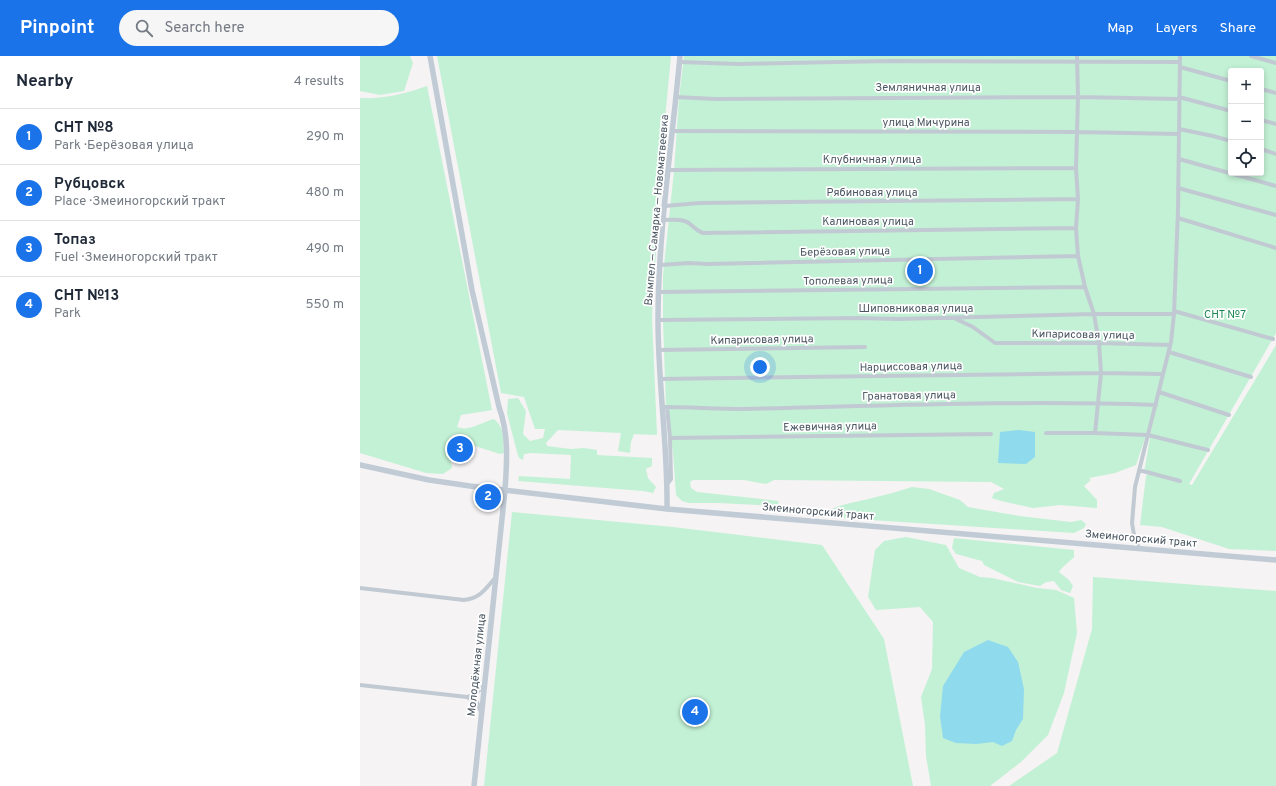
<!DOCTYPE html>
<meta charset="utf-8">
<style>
:root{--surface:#fff;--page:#f6f6f7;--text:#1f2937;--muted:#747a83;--line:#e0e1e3;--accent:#1a73e8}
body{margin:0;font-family:Overpass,sans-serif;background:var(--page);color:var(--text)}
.controls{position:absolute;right:12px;top:12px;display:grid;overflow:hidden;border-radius:4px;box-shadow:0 2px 6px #0003}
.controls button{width:36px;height:36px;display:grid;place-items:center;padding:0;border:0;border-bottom:1px solid var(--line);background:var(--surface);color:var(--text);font:20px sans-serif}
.you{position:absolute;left:400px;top:311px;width:14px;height:14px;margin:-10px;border:3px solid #fff;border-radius:50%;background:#1a73e8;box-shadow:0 0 0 6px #1a73e833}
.badge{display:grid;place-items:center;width:26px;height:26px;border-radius:50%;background:var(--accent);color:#fff;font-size:13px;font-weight:700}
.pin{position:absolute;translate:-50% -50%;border:2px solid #fff;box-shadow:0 1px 4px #0006}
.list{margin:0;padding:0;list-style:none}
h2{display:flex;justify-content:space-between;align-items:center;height:52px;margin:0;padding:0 16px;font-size:17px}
h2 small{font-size:13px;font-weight:400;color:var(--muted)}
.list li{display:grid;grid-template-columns:26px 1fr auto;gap:12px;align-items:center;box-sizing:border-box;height:56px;padding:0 16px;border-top:1px solid var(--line)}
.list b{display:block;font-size:15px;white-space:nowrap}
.list p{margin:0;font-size:13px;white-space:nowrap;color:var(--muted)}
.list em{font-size:13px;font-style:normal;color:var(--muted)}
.icon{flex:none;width:22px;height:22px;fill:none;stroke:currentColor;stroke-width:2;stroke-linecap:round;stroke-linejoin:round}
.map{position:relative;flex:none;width:916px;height:730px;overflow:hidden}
header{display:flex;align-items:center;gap:24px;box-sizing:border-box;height:56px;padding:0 20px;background:var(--accent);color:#fff}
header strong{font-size:19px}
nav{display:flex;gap:22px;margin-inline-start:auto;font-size:14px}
.search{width:280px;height:36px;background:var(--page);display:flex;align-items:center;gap:10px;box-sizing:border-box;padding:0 14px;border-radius:22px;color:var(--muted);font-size:15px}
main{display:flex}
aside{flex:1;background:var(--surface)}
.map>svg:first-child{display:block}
</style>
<header>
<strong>Pinpoint</strong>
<div class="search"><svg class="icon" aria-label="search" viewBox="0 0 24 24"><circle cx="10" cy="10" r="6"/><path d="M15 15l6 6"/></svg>Search here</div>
<nav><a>Map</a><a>Layers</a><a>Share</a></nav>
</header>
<main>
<aside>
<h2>Nearby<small>4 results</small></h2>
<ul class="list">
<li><span class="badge">1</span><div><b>СНТ №8</b><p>Park · Берёзовая улица</p></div><em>290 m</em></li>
<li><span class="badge">2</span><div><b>Рубцовск</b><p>Place · Змеиногорский тракт</p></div><em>480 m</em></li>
<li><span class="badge">3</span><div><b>Топаз</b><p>Fuel · Змеиногорский тракт</p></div><em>490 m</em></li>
<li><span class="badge">4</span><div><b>СНТ №13</b><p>Park</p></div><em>550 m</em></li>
</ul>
</aside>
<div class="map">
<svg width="916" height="730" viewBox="0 0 916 730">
<rect width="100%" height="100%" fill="#f5f3f3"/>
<path fill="#c3f1d5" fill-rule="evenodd" d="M0,0H50L53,7L44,35L20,39L0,35Z
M77,0H311L303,83L292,260L297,379L274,378L271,386L270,397L258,395L261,377L198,374L186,387L187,390L211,393L224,392L237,394V399L292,402V410L286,413L288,422L296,431L293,437L283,435L158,425L159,420L210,423L211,399L171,397L164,398L163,404L159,402L157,396L147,357L148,343L158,342L166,355L163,378L170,385L183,382L185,373H175L164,341L141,337Z
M324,0H916V277L829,428L832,429L916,289V495L869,493L802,471L780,469L786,420L788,418L784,417L795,352L776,409L755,417L729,422L731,424L724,430L737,444V452L700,449L673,452L641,445L632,442L634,437L644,433L631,426L414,424L406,428L384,424H333L330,426L331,432L337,436L419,445L417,450L358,447H329L322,445L316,439L313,396L306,352L303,265V219L314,115L319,42ZM871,15H901V117H871Z
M67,30L132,354L101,359L97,371C109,376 122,366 134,363C145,372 143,383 144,397L140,398L93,383L89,392L92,412L83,418L66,417L0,397V42C24,43 45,38 67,30Z
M552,431L569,433L600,444L608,451L659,460L711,466L721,464L726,468L724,472L714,477L480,462L470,454C483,447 498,446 512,442C526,439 539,435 552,431Z
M152,456L313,471L462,489L524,583L553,730H124Z
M546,481L586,489L599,512L620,521L632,522L677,532L696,534L714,542L717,577L704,637L688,679L661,706L630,730H571L566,700L565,669L561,641L572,613L573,566L560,551L516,554L508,541L515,494L524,485Z
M594,482L714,494V501C710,505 701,512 699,516L709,524L713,530L710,537L701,534L694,525L686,526L680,530L658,526L624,509L622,505L596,498L592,492Z
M733,521L916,535V730H649L697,697L732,573Z"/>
<path fill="#90daee" d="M659,374L675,376V401L666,408L638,407L640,376Z
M628,584L648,591L658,606L664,633L663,663L656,674L652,685L642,690L633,686L616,688L596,687L583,682L580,660L583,630L604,596Z"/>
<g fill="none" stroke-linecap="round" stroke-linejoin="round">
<path stroke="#c1cad2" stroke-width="4" d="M717,0L718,41L716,112L718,143L716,172L718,200L725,231L734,258L739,287L741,317L735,377
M891,0L916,7
M320,6L379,8L529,5L820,6
M820,11L871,25
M901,33L916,37
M316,41L355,43L718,41L819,43
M819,41L871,55
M901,64L916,68
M819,73L853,80L871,85
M313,75L717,76L819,78
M901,93L916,98
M819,103L916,130
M309,114L716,112
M818,132L916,159
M305,150L339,147L718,143
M818,162L916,192
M304,164C312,164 323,162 330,168C335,172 337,175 343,177L716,172
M300,209L329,207L348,208L718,200
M299,236L725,231
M814,255L913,283
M596,263L613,271L635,287H739L810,289
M298,264L500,262L537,263L734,258H814
M299,294L505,291
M809,296L891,321
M300,323L741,317L803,318
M799,336L869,359
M302,351C329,351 357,353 384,353C521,350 658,344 796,349
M307,351L310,382L311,423L308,427
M686,377H735L788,379L848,394
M310,382L631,378
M779,414L820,425
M779,493L774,479L772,467L775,431L811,286L814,258L818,154L820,0
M0,532L104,544C121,542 125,533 136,521
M0,629L107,641L117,646L121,656
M107,641L115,638L124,630"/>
<path stroke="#c1cbd6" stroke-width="5.5" d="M70,0L112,234L139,351C149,378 147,406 145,434L114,730
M0,409L69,424L110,430L307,453L916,504
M307,453C308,390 298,328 298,265C298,177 312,88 320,0"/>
</g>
<g text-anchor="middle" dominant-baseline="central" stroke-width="3.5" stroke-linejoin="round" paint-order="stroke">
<g font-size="11" fill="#4a5661" stroke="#fff">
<text x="568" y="32">Земляничная улица</text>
<text x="566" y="67">улица Мичурина</text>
<text x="512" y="104">Клубничная улица</text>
<text x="512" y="137">Рябиновая улица</text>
<text transform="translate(297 154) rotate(-85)">Вымпел — Самарка — Новоматвеевка</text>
<text x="508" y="166">Калиновая улица</text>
<text transform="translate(485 196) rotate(-1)">Берёзовая улица</text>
<text transform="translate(488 225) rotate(-1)">Тополевая улица</text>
<text x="556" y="253">Шиповниковая улица</text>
<text transform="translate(723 279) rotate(1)">Кипарисовая улица</text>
<text transform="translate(402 284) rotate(-1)">Кипарисовая улица</text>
<text transform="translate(551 311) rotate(-1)">Нарциссовая улица</text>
<text transform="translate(549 340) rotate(-1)">Гранатовая улица</text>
<text transform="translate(470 371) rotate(-1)">Ежевичная улица</text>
<text transform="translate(458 456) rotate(5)">Змеиногорский тракт</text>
<text transform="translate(781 483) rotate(5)">Змеиногорский тракт</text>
<text transform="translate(117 609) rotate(-84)">Молодёжная улица</text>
</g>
<g font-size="11" fill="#17864f" stroke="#fff">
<text x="865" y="259">СНТ №7</text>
</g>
</g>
</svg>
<div class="controls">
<button>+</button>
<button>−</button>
<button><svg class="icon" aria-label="locate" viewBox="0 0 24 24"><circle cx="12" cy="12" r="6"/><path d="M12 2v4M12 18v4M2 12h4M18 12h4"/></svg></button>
</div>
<div class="you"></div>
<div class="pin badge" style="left:560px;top:215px">1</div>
<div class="pin badge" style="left:128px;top:441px">2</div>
<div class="pin badge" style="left:100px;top:393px">3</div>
<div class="pin badge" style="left:335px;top:656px">4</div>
</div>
</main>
